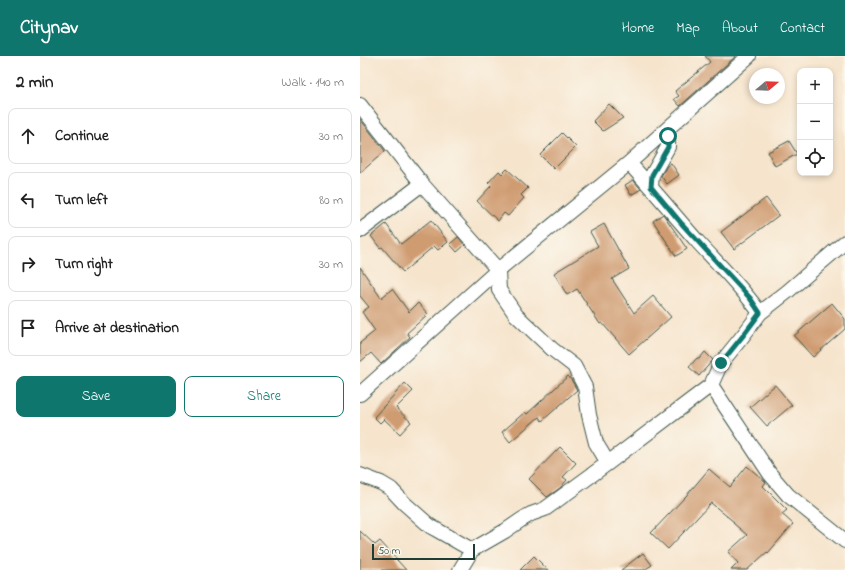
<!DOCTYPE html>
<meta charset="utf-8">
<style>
:root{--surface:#fff;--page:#f6f6f6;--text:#222;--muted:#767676;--line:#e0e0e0;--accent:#0f766e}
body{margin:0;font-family:"Indie Flower",sans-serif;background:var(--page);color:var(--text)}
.controls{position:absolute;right:12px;top:12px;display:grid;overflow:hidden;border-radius:8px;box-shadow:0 2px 6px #0003}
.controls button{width:36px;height:36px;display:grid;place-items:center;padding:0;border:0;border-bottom:1px solid var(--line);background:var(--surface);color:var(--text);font:20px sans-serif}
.compass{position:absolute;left:389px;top:12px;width:36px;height:36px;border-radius:50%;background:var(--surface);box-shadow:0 2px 6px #0003;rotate:71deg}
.scale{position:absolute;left:12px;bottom:10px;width:103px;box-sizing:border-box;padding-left:4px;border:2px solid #1f3d34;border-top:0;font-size:11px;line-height:14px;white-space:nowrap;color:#1f3d34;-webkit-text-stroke:3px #fbf7ec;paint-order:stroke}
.stop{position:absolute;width:12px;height:12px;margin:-9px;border:3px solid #0f766e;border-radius:50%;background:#fff}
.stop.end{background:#0f766e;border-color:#fff;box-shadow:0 1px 4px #0008}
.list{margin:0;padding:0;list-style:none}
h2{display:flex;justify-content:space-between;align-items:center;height:52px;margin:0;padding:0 16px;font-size:17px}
h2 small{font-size:13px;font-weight:400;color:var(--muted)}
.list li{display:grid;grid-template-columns:26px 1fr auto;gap:12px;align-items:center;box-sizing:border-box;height:56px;margin:0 8px 8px;padding:0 8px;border:1px solid var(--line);border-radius:8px}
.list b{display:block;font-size:15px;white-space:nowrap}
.list em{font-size:13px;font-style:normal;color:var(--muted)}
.actions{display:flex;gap:8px;padding:12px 16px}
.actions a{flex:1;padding:9px 0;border:1px solid var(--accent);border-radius:8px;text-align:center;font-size:14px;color:var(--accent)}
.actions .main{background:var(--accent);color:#fff}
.icon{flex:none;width:22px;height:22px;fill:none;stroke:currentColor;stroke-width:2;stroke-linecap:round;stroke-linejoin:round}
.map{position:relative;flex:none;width:485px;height:514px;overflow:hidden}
header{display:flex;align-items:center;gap:24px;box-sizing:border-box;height:56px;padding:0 20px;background:var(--accent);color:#fff}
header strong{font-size:19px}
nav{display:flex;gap:22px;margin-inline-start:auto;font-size:14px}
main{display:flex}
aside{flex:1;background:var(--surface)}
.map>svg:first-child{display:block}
</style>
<header>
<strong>Citynav</strong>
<nav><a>Home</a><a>Map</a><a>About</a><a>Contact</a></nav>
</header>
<main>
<aside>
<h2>2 min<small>Walk · 140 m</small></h2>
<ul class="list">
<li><svg class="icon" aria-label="ahead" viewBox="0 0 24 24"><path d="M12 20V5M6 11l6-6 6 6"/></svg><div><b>Continue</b></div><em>30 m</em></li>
<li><svg class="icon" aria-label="left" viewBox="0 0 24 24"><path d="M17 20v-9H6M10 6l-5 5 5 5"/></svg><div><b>Turn left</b></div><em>80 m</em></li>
<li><svg class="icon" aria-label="right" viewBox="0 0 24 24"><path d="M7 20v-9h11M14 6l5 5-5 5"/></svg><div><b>Turn right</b></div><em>30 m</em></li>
<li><svg class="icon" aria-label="arrive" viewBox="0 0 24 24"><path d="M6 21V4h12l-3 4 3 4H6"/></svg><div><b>Arrive at destination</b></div></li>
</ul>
<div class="actions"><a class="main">Save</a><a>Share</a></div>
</aside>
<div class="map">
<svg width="485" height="514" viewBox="0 0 485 514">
<rect width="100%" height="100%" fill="#fbf7ec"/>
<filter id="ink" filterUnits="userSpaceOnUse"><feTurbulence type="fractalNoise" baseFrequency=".025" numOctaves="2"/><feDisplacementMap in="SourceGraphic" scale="8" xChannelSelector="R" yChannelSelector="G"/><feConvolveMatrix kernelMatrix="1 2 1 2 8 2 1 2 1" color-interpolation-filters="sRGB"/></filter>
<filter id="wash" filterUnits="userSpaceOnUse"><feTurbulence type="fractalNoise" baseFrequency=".012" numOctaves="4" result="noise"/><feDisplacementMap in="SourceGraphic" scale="16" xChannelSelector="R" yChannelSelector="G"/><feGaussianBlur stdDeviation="0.9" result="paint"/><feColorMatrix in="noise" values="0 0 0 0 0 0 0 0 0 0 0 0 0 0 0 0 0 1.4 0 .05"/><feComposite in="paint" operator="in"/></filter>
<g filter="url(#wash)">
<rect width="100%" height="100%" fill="#f6e4cc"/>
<g id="blocks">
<path fill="#cf9b71" d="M345,0H376L320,50L314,43L319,40L315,35L350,6Z
M249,48L263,62L243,75L233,65Z
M0,63L25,95L0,117Z
M202,77L216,91L194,113L180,99Z
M429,85L437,98L415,110L408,96Z
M311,107L319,119L307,128L301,120L307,110Z
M147,113L168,132L161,139L164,142L148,160L144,157L138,165L117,145L131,130L128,127L139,115L142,118Z
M273,124L281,133L271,139L265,129Z
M406,142L419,159L374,193L361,176Z
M303,158L327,193L316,200L293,165Z
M71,164L88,186L78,194L74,190L43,216L22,191L20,192L11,180L26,168L41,188Z
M244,168L269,213L252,223L274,257L293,240L311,261L269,298L242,267L240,268L217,233L207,239L194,217L238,190L230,176Z
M98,181L105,189L97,196L90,188Z
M0,211L21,242L32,233L49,256L58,247L68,258L47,277L50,281L21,308L11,297L0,306V287L15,275L2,256L9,251L0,240Z
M472,247L485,263V273L453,301L434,280Z
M345,296L353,304L339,320L329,311L337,302L339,303Z
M208,320L212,325L217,334L182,365L179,361L150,386L142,376L165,356L167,358Z
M45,327L53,335L36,352L51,366L40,378L24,363L20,367L14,361Z
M415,329L432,349L407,370L390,351Z
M200,391L216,407L203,421L207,424L200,432L187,441L169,423Z
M387,410L406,426L403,430L427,454L422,458L433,468L408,497L407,496L387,514H371L378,507L368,496L387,479L373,467L374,466L351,447L308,493L291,477L326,440L349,413L370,431Z
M0,475L15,489L20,485L46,514H0Z
M283,497L292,509L284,514H261Z
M174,500L188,514H160Z"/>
</g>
</g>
<g filter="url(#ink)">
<use href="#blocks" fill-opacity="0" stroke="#3f564b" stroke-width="1"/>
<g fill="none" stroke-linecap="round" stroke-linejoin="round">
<defs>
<path id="street" d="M389,0L269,107C293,133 315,160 338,186C359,209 382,231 400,257L382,281L361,307L351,329L410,418L428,439L485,485
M0,49L62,128L138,214L139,234L156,259L192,293L214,310L225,331L229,359L236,387L248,407
M291,131L292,119L308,91V80L306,75
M0,175L62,128
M400,257L427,236L485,186
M0,338L138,214L269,107
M0,419L21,427L31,433L44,447L70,470L112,494
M100,514L112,494L145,475L161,464L171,458L185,453L248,407L351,329"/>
</defs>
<use href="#street" stroke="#3f564b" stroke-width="16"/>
<use href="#street" stroke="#fff" stroke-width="14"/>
</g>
</g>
<g fill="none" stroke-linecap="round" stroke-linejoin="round" filter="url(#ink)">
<path stroke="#0f766e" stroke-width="5" d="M308,80V91L292,119L291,131L322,168L390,242L400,257L382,281L361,307"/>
</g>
</svg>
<div class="controls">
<button>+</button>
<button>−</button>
<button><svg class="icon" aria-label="locate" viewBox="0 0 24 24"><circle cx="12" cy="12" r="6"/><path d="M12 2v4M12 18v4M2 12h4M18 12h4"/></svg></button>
</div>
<svg class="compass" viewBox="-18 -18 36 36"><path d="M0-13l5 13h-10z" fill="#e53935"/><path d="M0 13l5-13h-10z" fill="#767676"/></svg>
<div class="scale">50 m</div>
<div class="stop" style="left:308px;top:80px"></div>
<div class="stop end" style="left:361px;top:307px"></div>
</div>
</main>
